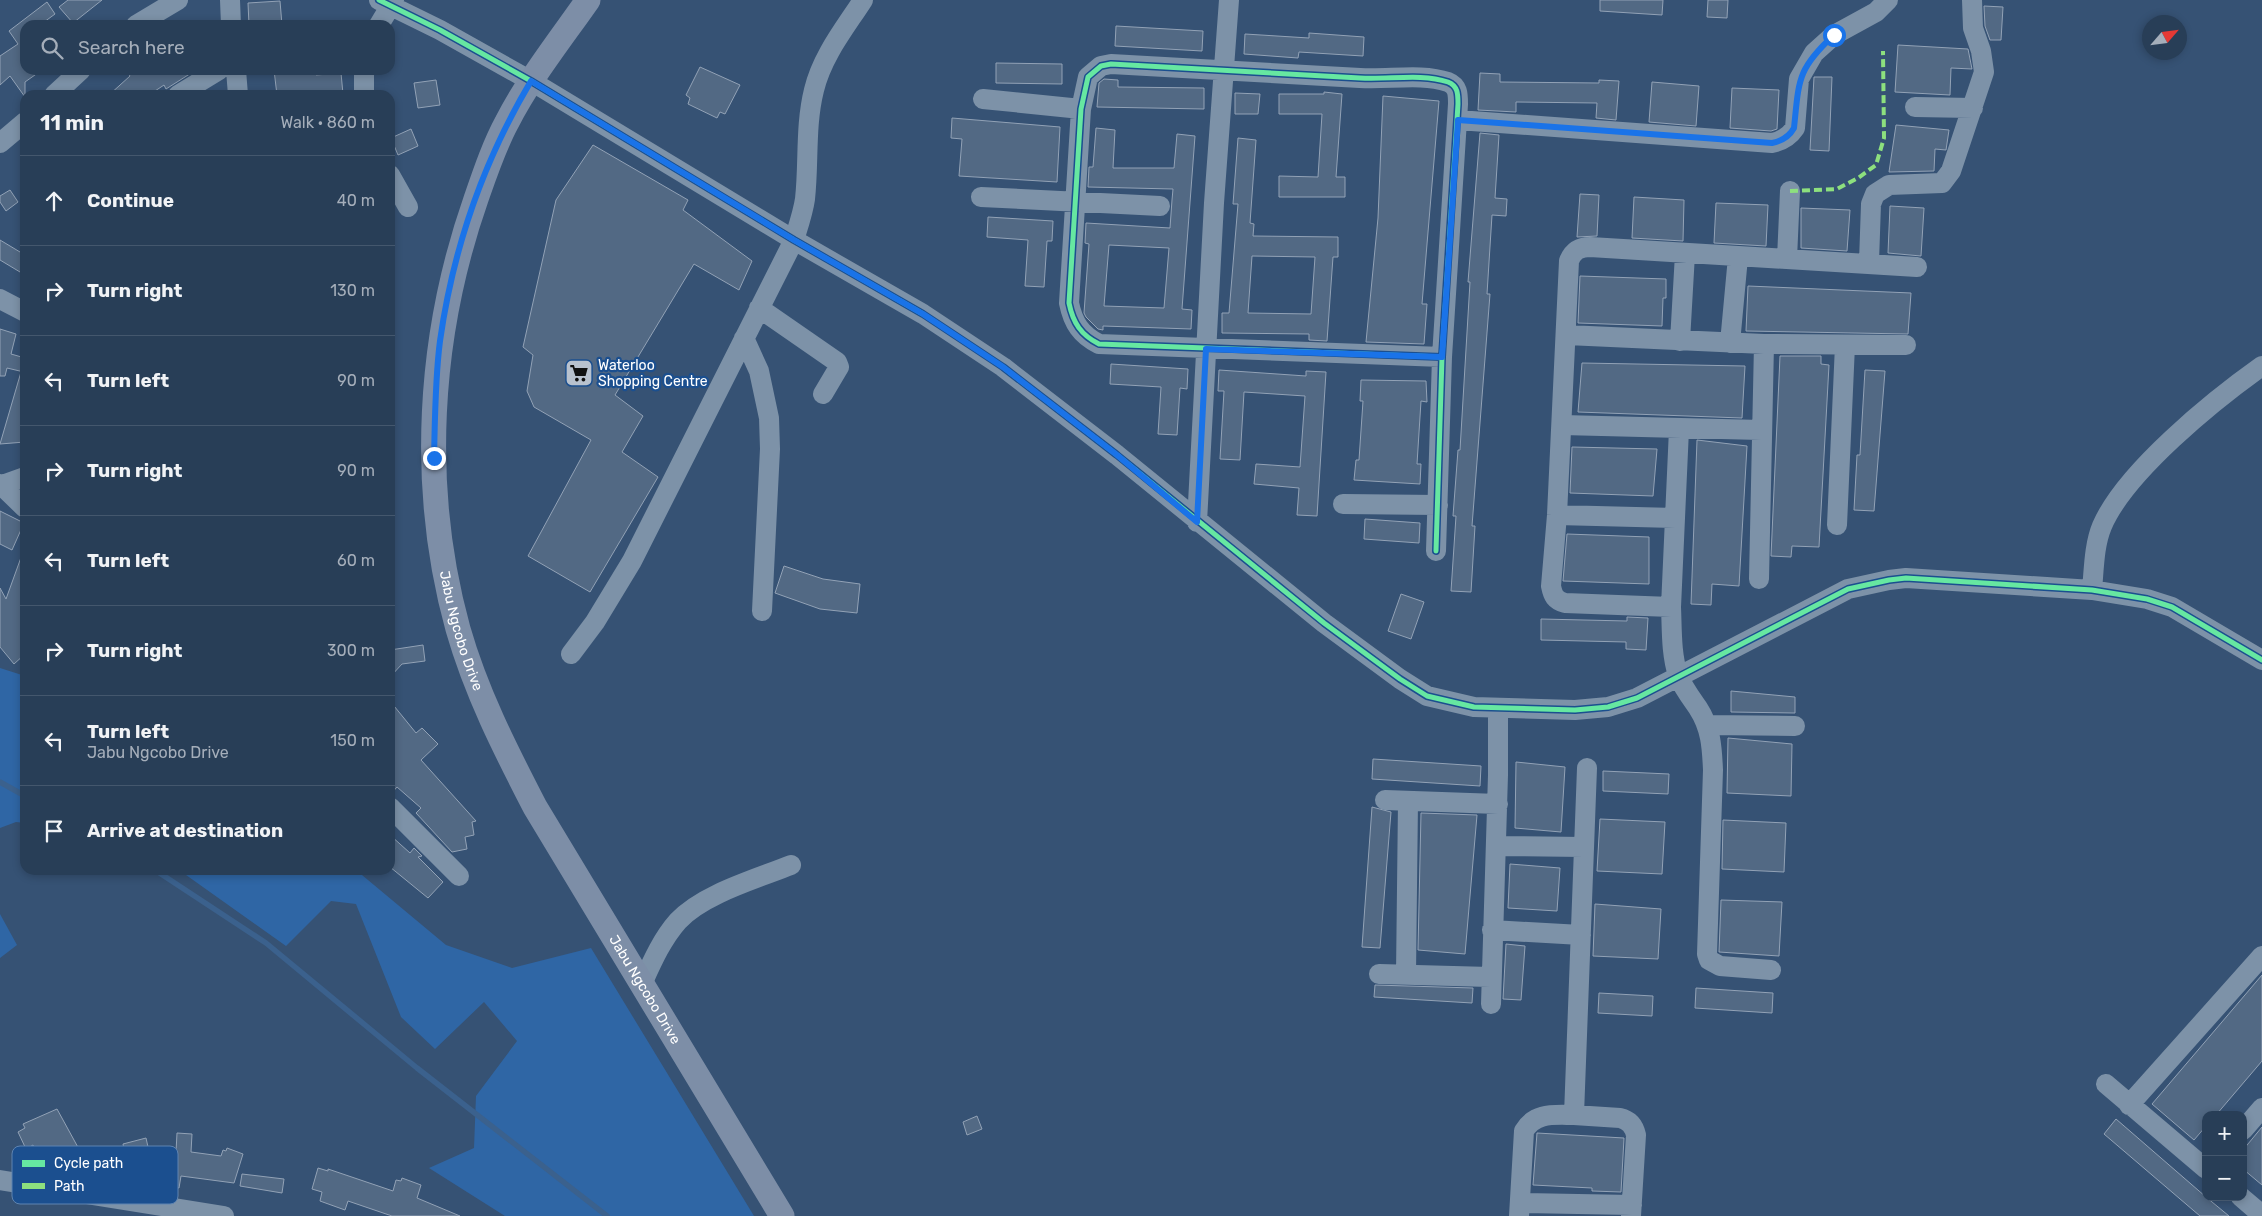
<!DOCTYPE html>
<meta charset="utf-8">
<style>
:root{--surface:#283e57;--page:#30455d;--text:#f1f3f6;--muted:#a5aeba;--line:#44576d}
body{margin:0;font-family:Rubik,sans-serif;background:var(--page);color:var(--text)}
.controls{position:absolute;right:15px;bottom:15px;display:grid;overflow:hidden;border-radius:10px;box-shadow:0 2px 8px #0003}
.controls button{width:45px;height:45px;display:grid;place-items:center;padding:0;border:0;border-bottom:1px solid var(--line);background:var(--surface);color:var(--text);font:25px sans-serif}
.compass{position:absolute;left:2142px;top:15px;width:45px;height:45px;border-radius:50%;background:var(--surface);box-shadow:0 2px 8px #0003;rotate:62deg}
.stop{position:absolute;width:15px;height:15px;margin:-11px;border:4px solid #1a73e8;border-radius:50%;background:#fff}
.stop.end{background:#1a73e8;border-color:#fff;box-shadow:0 1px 5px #0008}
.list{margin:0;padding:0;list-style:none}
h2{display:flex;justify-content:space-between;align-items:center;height:65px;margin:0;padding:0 20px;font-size:21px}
h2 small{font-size:16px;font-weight:400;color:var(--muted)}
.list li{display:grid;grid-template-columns:32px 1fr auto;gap:15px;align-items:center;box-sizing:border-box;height:90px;padding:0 20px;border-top:1px solid var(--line)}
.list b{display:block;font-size:19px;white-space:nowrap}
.list p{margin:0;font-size:16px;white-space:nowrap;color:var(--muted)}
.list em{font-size:16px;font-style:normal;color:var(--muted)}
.icon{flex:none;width:28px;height:28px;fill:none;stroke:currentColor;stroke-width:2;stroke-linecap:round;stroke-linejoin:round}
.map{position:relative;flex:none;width:2262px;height:1216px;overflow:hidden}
.search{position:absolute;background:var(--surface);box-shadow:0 2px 8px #0003;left:20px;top:20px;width:375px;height:55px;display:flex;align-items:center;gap:12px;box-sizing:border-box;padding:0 18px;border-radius:15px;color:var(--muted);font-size:19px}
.panel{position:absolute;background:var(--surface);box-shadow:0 2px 8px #0003;left:20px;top:90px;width:375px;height:785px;border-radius:15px}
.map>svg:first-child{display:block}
</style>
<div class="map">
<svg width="2262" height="1216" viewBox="0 0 2262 1216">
<rect width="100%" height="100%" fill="#365274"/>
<path fill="#2f66a5" d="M0,668L25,676V823L16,822L0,828Z
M179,870H356L446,945L512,968L591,948L754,1216H505L429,1168L474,1148L476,1096L517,1041L484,1002L435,1049L401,1017L356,904L331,901L286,946Z
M0,914L17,945L0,958Z"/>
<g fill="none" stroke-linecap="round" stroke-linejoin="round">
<path stroke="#3b618d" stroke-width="5.5" d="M0,782L25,796
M155,870L266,943L417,1068L607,1216"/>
</g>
<path fill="#526984" stroke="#92a2b6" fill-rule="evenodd" d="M68,0H102L73,23L59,7Z
M1600,0H1663L1662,15L1600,11Z
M1708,0H1728L1727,18L1707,17Z
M280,1L282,25H249L248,3Z
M47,2L55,14L40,25H25V70H42L25,82V97L10,76L0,85V56L18,44L9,31Z
M1984,6L2003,7L2001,40H1990L1985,26Z
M1116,26L1203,31L1202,51L1115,46Z
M1309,33L1364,37L1363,56L1299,52L1298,58L1244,54L1245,34L1309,38Z
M1898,45L1968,49L1972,69L1951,68L1950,95L1895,92Z
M996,63L1062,64V84L996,83Z
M700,67L740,85L725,114L720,112L717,118L688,104L690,98L686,95Z
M126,70H196L166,89L164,85L149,95H109L130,76Z
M274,70H295L296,74L315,72L316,75L341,73L343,94L277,95Z
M1480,73L1500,74V82L1599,83V80L1619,81L1616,120L1596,118L1597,103L1516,102V112L1478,110Z
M1814,77H1832L1829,151L1810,150Z
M1104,79L1118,80V87L1204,88V109L1097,107L1099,83Z
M436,80L440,105L418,108L414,83Z
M1652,82L1699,86L1696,126L1649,122Z
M1732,88L1779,90L1777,129L1771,131L1730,128Z
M1324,92L1342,94L1336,177H1345V197H1279V176L1318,177L1322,114H1279V94H1324Z
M1235,93L1260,94L1258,114H1235Z
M1383,96L1439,101L1422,304H1427L1424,344L1366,342L1378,218Z
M952,118L1060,127L1057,182L959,176L962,139L951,138Z
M1896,125L1949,130L1946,150L1935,149L1934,171L1889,172Z
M1096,128L1115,130L1113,168H1174L1177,134L1195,136L1182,309L1192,310L1191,329L1103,326V330L1098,329L1086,317L1084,313L1089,244L1085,243L1086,223L1170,228L1172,200L1173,189L1088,187L1089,167H1093ZM1109,245L1169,248L1164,308L1104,306Z
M411,129L418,146L398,155L391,138Z
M1480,133L1499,135L1495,198L1507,199L1506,216L1492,215L1487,294H1490L1472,526H1475L1471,592L1451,591L1456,516H1453L1458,450H1460L1470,282H1468Z
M1238,138L1256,140L1250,223L1254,224L1253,236L1338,237V257H1333L1327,341L1309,340V334L1222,333V313H1229L1238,204H1233ZM1252,256L1315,257L1311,314L1248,313Z
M593,145L688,200L683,210L752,261L739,290L694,264L615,395L643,416L622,452L658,477L590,592L528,556L591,440L534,407L527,391L533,355L523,347L556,200Z
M10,190L18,202L6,211L0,202V196Z
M1580,194L1599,195L1597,236L1577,237Z
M1634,197L1684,200L1683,241L1632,238Z
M1716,203L1768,205L1766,246L1714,243Z
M1890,206L1924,208L1921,256L1888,253Z
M1801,208L1850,210L1847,251L1801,248Z
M988,217L1053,221L1052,241H1047L1044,287L1025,286L1028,240L987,237Z
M0,240L25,255V275L0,260Z
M1580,276L1666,279V298H1663L1662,326L1578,323Z
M1748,286L1911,293L1908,334L1746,331Z
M0,329L16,334L11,354L25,358V442L0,444L21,372H24L7,368L5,376H0Z
M1780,356H1821V364L1829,365L1819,547L1792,546L1791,557L1771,556Z
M1582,363L1745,366L1742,418L1578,412Z
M1111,364L1188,369L1187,389L1180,388L1177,435L1158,434L1161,387L1110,384Z
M1219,370L1306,376V371L1326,372L1317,516L1297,515L1299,488L1254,484L1256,464L1300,467L1305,396L1244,392L1240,460L1220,459L1224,391H1218Z
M1865,370L1885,371L1874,511L1854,510L1857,455H1860Z
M1361,380L1426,381L1427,402L1421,401L1417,464H1421L1420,484L1354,480L1356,460H1359L1363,401H1360Z
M1697,440L1747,446L1739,586L1712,584L1711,605L1691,604Z
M1572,447L1657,449L1653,496L1570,493Z
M0,511L24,523L12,550L0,544Z
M1365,519L1420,523L1419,543L1364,539Z
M1567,534L1649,537V584L1563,581Z
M23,552H25V654L14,664L0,647V588L6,599Z
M784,566L823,579L860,584L857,613L820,609L775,593Z
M1401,594L1424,602L1411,639L1388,631Z
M1627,617L1648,618L1646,650L1626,649V642L1541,640V619L1627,621Z
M423,645L425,661L402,664L390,677V650Z
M1731,691L1795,697V713L1731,712Z
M390,701L416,733L422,728L438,744L421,760L476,821L472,822L474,835L465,837L467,849L452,852L416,813L421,808L397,787L390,795Z
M1728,738L1792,744L1791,796L1727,793Z
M1373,759L1481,766L1480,786L1372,779Z
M1516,762L1565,767L1561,832L1515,828Z
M1603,771L1669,774L1668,794L1603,791Z
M1372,807L1391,812L1380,948L1362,947Z
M1421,813L1477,815L1465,954L1418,950Z
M1600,819L1665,822L1662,874L1597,871Z
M1723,820L1786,823L1784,872L1722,869Z
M390,835L410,853L414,848L422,856L418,857L443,882L428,898L390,867Z
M1510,864L1560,868L1557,911L1508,908Z
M1721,900L1782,902L1779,956L1719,952Z
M1595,904L1661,909L1658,959L1593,956Z
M1506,944L1525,946L1521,1000L1503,999Z
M2262,975V1061L2216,1115H2206V1126L2194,1140L2152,1104Z
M1375,985L1473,988L1472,1003L1374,997Z
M1696,988L1773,993L1772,1013L1695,1008Z
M1599,993L1653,996L1652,1016L1598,1013Z
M57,1109L80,1151L47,1169L33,1145L26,1149L18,1132L25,1128L23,1124Z
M977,1116L982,1129L967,1135L963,1122Z
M2116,1119L2206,1197L2229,1216H2200L2104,1134Z
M2262,1127V1185L2243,1169V1150Z
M177,1133L192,1134L191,1152L221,1156L223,1150L226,1151L227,1148L243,1154L234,1183L181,1176L179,1188L173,1187L172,1193L150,1190L152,1176L130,1182L123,1144L146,1138L148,1147L176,1152Z
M1537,1133L1624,1138L1621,1192L1592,1191V1188L1533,1185Z
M318,1168L328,1171V1169L393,1191L396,1180L401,1181L402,1178L421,1185L417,1198L460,1216H392L348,1201L345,1210L320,1201L322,1192L312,1189Z
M242,1174L284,1179L282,1193L240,1186Z"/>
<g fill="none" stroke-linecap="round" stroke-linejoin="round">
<path stroke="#7d92a8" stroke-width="20" d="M230,0L231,25
M379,0L440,30L531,81L794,240L923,314L1003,367L1117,455L1324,623L1400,679L1427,696L1474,707L1575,710L1608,707L1637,698L1848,589L1889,580L1906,578L2092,590L2147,599L2172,607L2262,660
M136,25L178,0
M379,25L394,0
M236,70L238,95
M364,70V95
M54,95L81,70
M178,95L219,70
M983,99L1081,109
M1915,107L1973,108
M1458,120L1772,143C1782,141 1789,137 1795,128L1799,79L1814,53L1834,35L1876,12L1888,0
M0,143L25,122
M390,175L408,207
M981,197L1160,206
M1787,259L1790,191
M1869,262L1871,204L1875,194L1889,185L1942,183L1951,171L1984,72L1981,51L1973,28L1972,0
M0,299L25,312
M759,308L837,362L839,367L823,394
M1567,335L1764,344L1906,345
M744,338L759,371L769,418L770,449L762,611
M1680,341L1685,254
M1730,343L1738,257
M1562,425L1761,430
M1679,429L1671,607C1672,629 1671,654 1678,675C1682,686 1691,698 1698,708C1711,728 1712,747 1713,770L1707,954L1709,960L1720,966L1771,970
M0,484L25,508
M0,486L25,477
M1343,504L1438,505
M1557,515L1675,518
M1197,522L1214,203L1229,0
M1837,525L1845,345
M1436,551L1442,357L1458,104C1458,94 1458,86 1448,82C1421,73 1388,80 1360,78C1277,74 1194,69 1111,64L1101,66L1088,77L1081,109L1069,303C1073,323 1081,335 1099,344L1442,357
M1759,579L1764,344
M2092,590C2094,569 2094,545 2102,526C2125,472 2214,400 2262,366
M1671,607L1565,603C1555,600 1553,596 1551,586L1557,515L1569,261C1573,251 1579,247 1590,247L1917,267
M571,654L595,622L632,561L794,240C798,227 803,213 805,199C809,163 805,126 814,90C822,56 845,28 863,0
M1707,725L1795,726
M1385,800L1498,804
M390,807L459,876
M1496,846L1584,847
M1492,930L1581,935
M1379,974L1490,977
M1406,974L1408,801
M642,984C652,962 662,939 678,921C703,894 756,879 791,865
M1491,1004L1498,775V708
M2106,1084L2206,1169
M2129,1105L2262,956
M1574,1115L1620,1118C1629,1120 1634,1126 1636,1135L1631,1216
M2243,1130L2262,1108
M0,1180L224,1216
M2241,1197L2262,1215
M1520,1203L1632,1205
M1519,1216L1524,1131C1535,1112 1554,1115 1574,1115L1587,768"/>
<path stroke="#7d8ea7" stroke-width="25" id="s1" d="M588,0C560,40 529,79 507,122C494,146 485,173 476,199C428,336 419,488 458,629C476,692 505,749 535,807L782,1216"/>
<path stroke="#8de07e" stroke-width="4" stroke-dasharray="8 4" stroke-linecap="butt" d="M1790,191L1837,189L1858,178L1876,165L1884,138L1883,51"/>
<defs>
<path id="cycleway" d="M379,0L440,30L531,81L794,240L923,314L1003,367L1117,455L1324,623L1400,679L1427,696L1474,707L1575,710L1608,707L1637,698L1848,589L1889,580L1906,578L2092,590L2147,599L2172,607L2262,660
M1436,551L1442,357L1458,104C1458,94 1458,86 1448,82C1421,73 1388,80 1360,78C1277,74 1194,69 1111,64L1101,66L1088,77L1081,109L1069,303C1073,323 1081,335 1099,344L1442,357"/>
</defs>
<use href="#cycleway" stroke="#1b4f8f" stroke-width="8"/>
<use href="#cycleway" stroke="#66e7a1" stroke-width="5"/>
</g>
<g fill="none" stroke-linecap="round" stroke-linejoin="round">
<path stroke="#1a73e8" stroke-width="6" d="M434,458C435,419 435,379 440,341C453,249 484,160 531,81L794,240L923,314L1003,367L1117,455L1197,522L1206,349L1442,357L1458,120L1772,143C1782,141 1789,137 1794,128C1799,80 1797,69 1834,35"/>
</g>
<defs>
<symbol id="supermarket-square" viewBox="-11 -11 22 22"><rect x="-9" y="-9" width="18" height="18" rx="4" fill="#b9c2ce" stroke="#1b4f8f"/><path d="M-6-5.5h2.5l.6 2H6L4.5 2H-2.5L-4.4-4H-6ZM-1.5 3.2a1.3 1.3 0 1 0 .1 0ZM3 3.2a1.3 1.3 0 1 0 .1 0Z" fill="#111"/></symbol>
</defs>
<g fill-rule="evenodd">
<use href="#supermarket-square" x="563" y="357" width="32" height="32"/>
</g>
<g text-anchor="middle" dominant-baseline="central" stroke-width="4.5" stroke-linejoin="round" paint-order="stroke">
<g font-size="14" fill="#fff" stroke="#1b4f8f" text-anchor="start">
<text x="598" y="365">Waterloo<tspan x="598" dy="16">Shopping Centre</tspan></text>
</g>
<g font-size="14" fill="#fff" stroke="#1b4f8f">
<text stroke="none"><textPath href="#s1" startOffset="669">Jabu Ngcobo Drive</textPath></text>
<text stroke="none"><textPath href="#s1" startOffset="1074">Jabu Ngcobo Drive</textPath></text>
</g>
</g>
<rect x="12" y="1146" width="166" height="58" rx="8" fill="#1b4f8f" stroke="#5f84b1" stroke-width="1"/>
<rect x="22" y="1160" width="23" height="7" fill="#66e7a1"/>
<rect x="22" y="1183" width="23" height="6" fill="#8de07e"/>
<g font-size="14" fill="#fff">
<text x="54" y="1168">Cycle path</text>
<text x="54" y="1191">Path</text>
</g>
</svg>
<div class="controls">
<button>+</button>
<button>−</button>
</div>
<svg class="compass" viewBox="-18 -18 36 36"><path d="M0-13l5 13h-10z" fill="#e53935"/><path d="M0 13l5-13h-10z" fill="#a5aeba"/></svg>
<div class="stop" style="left:1834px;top:35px"></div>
<div class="stop end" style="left:434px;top:458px"></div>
<div class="search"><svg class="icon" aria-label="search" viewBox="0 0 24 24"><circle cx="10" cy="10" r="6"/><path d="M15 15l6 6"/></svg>Search here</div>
<section class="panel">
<h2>11 min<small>Walk · 860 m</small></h2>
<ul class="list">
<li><svg class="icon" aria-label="ahead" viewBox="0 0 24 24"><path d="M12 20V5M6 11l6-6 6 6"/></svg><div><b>Continue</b></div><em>40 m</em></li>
<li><svg class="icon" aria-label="right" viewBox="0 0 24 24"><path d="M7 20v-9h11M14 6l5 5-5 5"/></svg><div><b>Turn right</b></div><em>130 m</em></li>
<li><svg class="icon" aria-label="left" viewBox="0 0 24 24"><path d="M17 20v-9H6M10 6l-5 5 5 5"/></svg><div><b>Turn left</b></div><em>90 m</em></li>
<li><svg class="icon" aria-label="right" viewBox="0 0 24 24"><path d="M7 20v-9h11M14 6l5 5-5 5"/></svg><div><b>Turn right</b></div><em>90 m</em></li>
<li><svg class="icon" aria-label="left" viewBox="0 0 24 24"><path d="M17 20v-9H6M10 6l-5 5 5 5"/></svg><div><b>Turn left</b></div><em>60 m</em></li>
<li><svg class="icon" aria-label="right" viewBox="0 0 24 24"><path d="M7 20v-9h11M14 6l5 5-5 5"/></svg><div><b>Turn right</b></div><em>300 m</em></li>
<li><svg class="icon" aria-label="left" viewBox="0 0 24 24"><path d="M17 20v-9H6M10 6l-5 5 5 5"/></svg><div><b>Turn left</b><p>Jabu Ngcobo Drive</p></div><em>150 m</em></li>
<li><svg class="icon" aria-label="arrive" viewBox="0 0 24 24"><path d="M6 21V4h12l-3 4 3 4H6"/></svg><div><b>Arrive at destination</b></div></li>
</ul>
</section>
</div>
